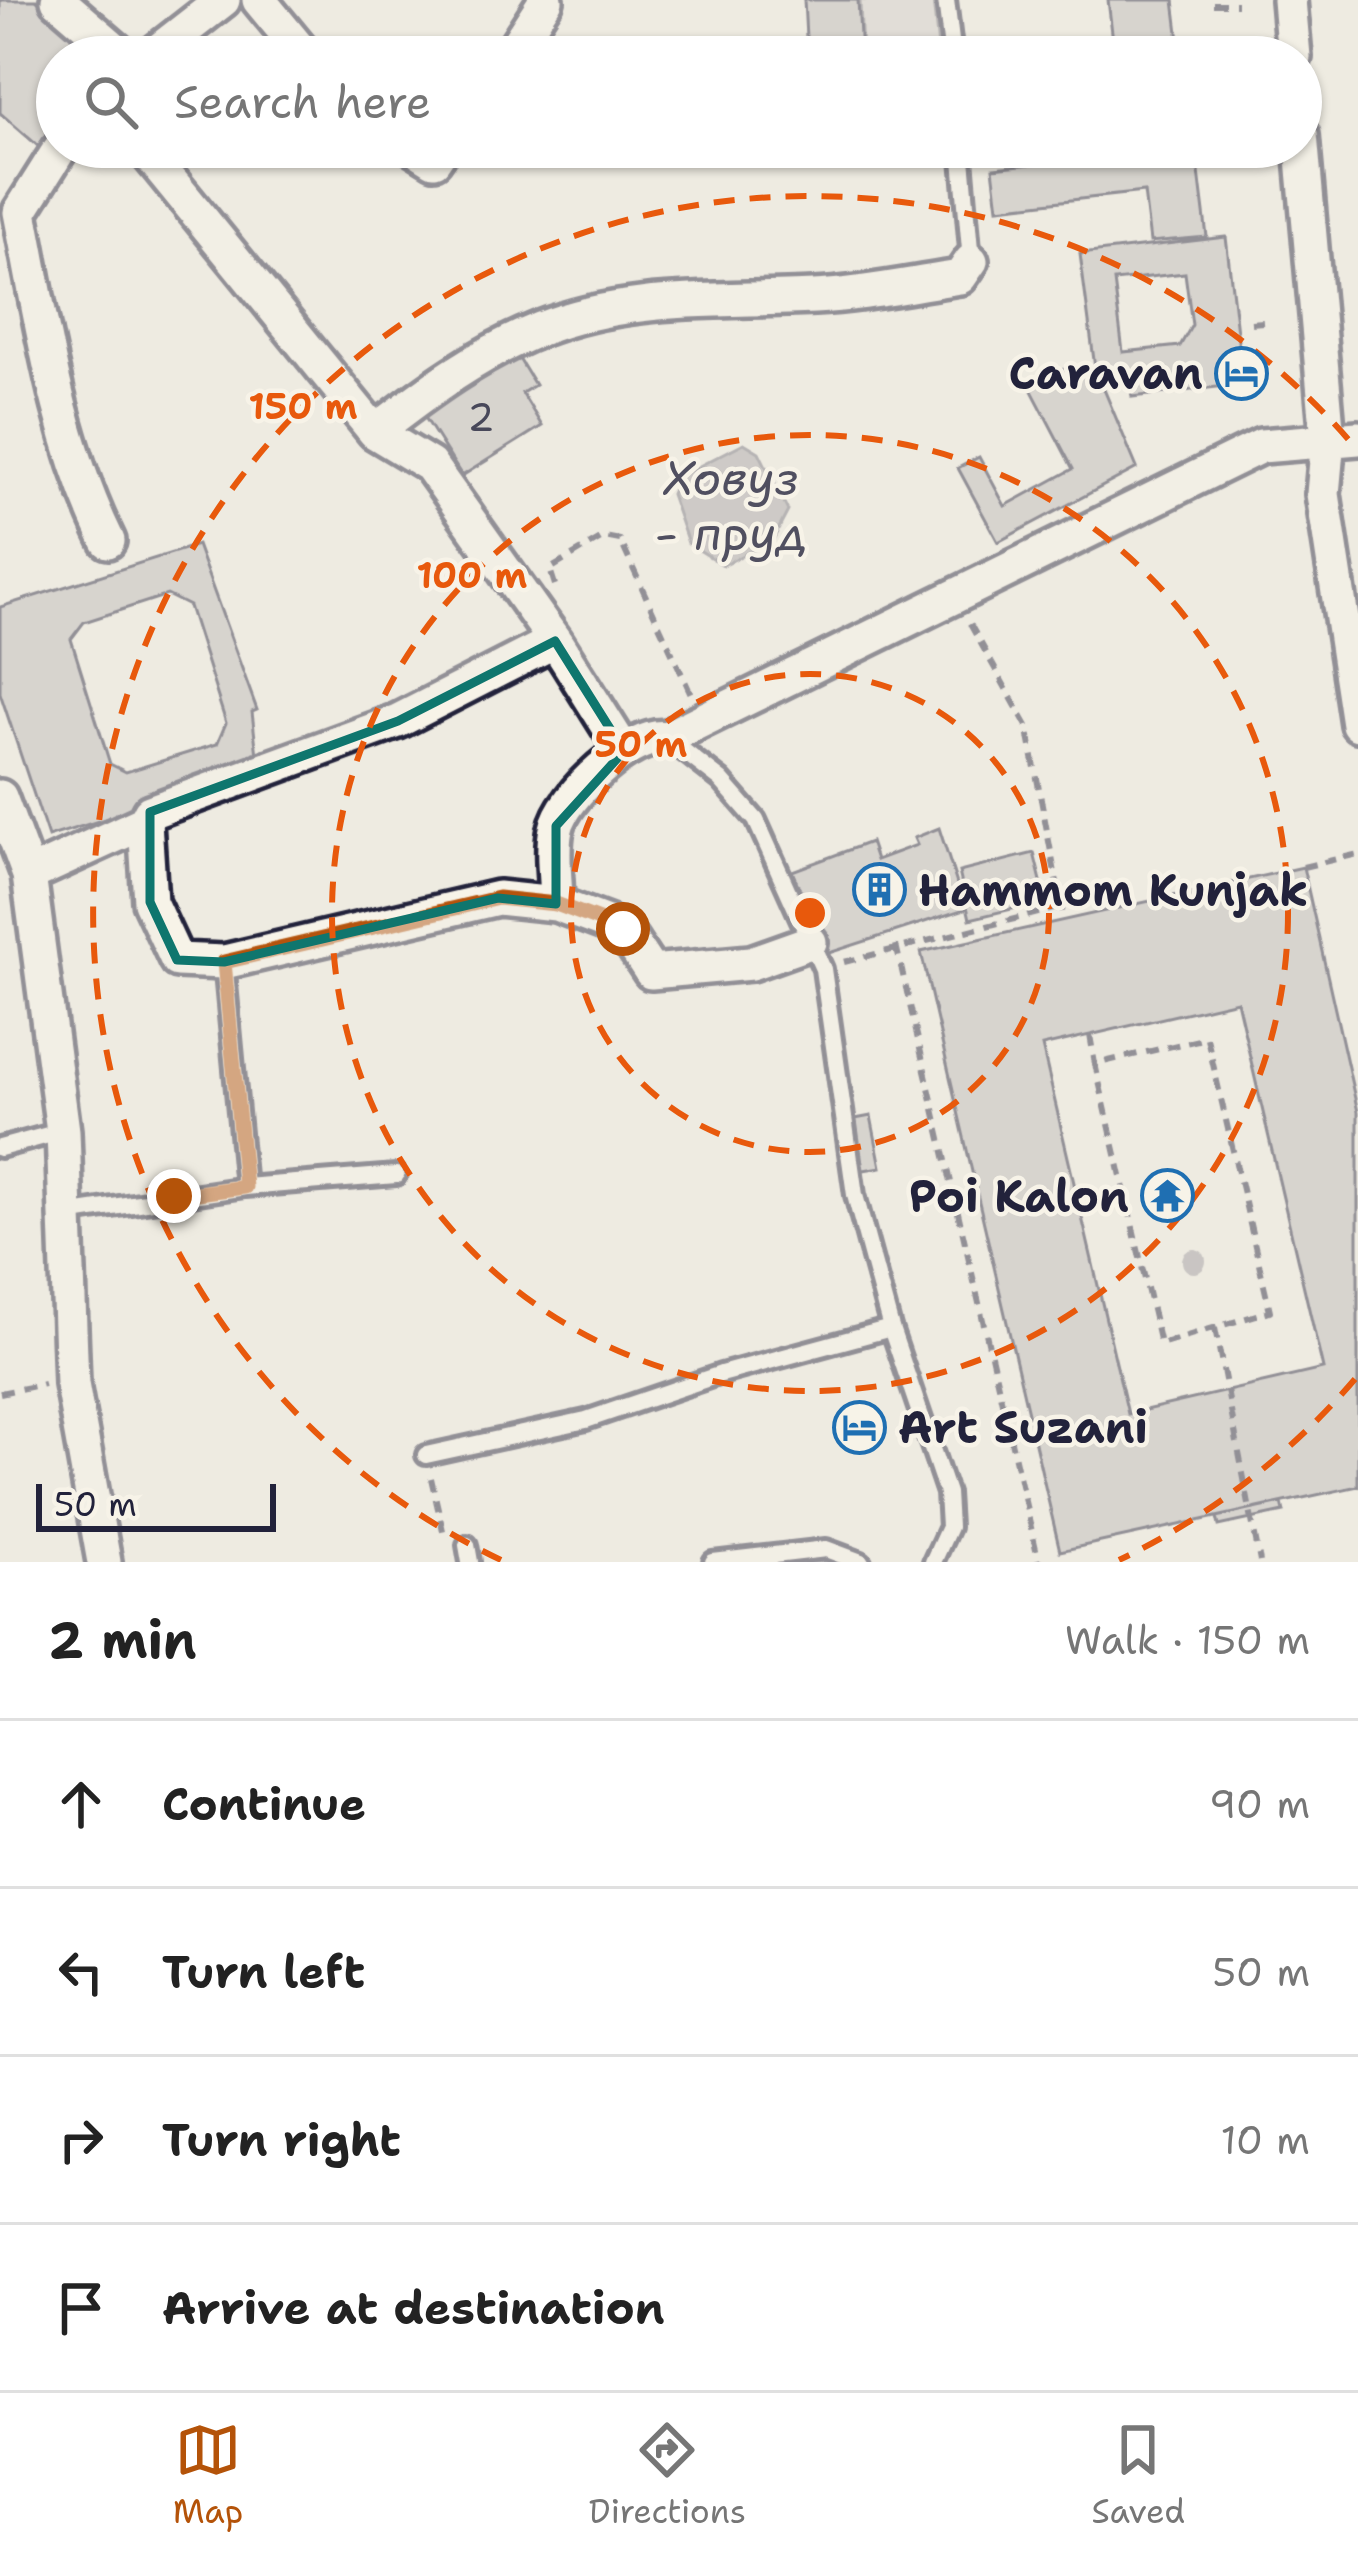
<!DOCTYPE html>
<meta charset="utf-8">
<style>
:root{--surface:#fff;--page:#f2f2f2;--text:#222;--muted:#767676;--line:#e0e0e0;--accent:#b45309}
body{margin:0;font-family:"Shantell Sans",sans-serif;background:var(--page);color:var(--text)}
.scale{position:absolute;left:36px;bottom:30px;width:240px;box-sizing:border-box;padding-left:12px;border:6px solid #22223b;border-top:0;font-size:33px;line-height:42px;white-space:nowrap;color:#22223b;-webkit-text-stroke:9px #f7f3e8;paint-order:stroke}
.stop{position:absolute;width:36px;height:36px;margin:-27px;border:9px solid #b45309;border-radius:50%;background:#fff}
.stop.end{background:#b45309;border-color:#fff;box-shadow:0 3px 12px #0008}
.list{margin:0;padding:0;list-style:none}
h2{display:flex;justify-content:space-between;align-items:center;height:156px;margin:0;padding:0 48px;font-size:51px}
h2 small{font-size:39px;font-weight:400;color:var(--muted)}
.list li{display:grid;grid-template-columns:78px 1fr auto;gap:36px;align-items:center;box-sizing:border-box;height:168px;padding:0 48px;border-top:3px solid var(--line)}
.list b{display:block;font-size:45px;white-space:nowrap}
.list em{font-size:39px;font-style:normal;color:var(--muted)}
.icon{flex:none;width:66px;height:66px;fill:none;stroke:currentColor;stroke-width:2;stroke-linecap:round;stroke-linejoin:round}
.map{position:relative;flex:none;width:1358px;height:1562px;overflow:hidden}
.search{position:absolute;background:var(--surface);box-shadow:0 3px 9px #0004;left:36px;right:36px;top:36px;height:132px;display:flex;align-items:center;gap:30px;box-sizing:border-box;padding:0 42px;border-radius:66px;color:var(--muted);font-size:45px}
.sheet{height:828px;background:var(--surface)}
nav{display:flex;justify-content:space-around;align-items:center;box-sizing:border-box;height:168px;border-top:3px solid var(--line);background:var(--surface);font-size:33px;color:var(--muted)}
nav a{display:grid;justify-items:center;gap:6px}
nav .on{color:var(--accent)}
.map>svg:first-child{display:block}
</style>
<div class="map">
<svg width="1358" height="1562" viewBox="0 0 1358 1562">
<rect width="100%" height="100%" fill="#eeebe1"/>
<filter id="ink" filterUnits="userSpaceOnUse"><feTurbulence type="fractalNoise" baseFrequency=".00833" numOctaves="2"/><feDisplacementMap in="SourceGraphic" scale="24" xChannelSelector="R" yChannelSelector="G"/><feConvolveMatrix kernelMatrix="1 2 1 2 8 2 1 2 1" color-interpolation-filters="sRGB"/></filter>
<g filter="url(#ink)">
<path fill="#d1cdc9" stroke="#7a7882" stroke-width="3" d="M860,0H933L939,57H862Z"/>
<path fill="#a6a3a6" stroke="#716f7b" stroke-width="3" d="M744,443L759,452L788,511L773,540L723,565L688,543L671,494L678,477Z"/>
<path fill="#bbb8b7" stroke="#22223b" stroke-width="3" fill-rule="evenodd" d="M0,0H36L107,57H57V121L38,146L0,113Z
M804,0H858L861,55L807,56Z
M1108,0H1174L1181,57H1115Z
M1196,147L1207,237L1150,242L1144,192L998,208L993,168Z
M1226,237L1243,384L1132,397L1129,376L1104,386L1095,368L1080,254ZM1185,273L1192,325L1180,346L1123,352L1114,281Z
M513,349L535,385L522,393L542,426L462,476L419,408Z
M1066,368L1070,377L1095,368L1137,468L998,542L958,468L979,457L1005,506L1073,469L1030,387Z
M197,545L257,710L252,712L258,764L138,800L140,808L48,837L0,693V607ZM167,595L189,606L226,723L217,744L126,772L110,764L71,639L84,622Z
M939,828L965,909L826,954L792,871L870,842L876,860L917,845L914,838Z
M1034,853L1046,901L970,919L959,872Z
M1303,867L1358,1112V1486L1060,1551L921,952ZM1237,1001L1323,1369L1128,1414L1042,1046Z
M871,1116L881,1167L858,1171L850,1120Z
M1282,1503L1284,1512L1219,1526L1217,1517Z"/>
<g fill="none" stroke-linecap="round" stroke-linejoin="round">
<defs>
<path id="lane" d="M946,0L953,57
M961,147L971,261
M667,738L721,780L756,820L823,969L855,1195L891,1328L947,1493L949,1527L933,1562
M224,962L245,1187
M0,1148L63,1131
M66,1214L245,1187L396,1175
M426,1455L586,1420L721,1374L891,1328
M467,1545L470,1562
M713,1562L826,1549L861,1562"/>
<path id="street" d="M58,0L124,57
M259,0L306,57
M1289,0L1294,57
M150,57L223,0
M509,57L546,0
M1301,135L1328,439L1323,494L1358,724
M61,147L20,212C42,324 57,437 108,541
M143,147L375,432L430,465L555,641L624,751
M413,147L434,160L443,147
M375,432C426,392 479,353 540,329C628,294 721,302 814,297C862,295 912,284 960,277L971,261
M0,797L29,875L63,1131L72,1384L104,1562
M145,822L150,902L177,960L224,962L498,898L556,904L623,929L651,972L751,963L810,942
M29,875L145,822L150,812L398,721L555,641
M556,904C556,881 551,852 556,829C562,796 632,732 666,738L1261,446L1358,438"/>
</defs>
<use href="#lane" stroke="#22223b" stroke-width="26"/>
<use href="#street" stroke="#22223b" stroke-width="42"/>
<path stroke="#22223b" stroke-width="6" stroke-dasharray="12 9" stroke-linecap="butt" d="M1213,4H1237
M1251,323L1263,322
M555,585L550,569L604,537L620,540L691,694
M970,624L1027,726L1064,920
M1303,867L1358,854
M896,945L1039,1562
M844,962L1062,907
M1090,1035L1095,1064
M1207,1038L1270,1311L1160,1344L1095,1064Z
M1215,1328L1260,1562
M0,1393L44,1384
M431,1478L444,1535"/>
<use href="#lane" stroke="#f7f3e8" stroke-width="16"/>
<use href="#street" stroke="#f7f3e8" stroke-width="33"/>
</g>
<circle fill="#9b989d" cx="1194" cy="1261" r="12"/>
</g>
<g fill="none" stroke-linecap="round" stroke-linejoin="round" filter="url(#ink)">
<path stroke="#b45309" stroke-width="15" d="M174,1196L245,1187L224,962L498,898L556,904L623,929"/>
</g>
<path d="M0 0H1358V1562H0ZM555,641L624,751L556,826V904L498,898L224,962L177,960L150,902V812L398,721Z" fill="#eeebe1" fill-opacity=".55" fill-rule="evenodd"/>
<path fill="none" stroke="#0f766e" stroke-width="9" stroke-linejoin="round" d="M555,641L624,751L556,826V904L498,898L224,962L177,960L150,902V812L398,721Z"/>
<g fill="none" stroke="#e8590c" stroke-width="6" stroke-dasharray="21 15">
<circle cx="810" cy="913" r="239"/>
<circle cx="810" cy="913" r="478"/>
<path d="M1355 1379A717 717 0 0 1 1119 1560M501 1560A717 717 0 1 1 1355 447"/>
</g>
<defs>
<symbol id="hotel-ring" viewBox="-11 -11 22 22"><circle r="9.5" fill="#f7f3e8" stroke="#1f6fb2" stroke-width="1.5"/><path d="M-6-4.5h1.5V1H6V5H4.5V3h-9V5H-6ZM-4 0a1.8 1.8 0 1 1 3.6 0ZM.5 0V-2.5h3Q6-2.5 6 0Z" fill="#1f6fb2"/></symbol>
<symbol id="building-ring" viewBox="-11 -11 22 22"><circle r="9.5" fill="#f7f3e8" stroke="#1f6fb2" stroke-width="1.5"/><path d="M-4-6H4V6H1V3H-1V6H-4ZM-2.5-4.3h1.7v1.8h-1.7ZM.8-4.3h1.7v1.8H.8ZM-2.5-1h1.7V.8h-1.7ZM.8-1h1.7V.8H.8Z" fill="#1f6fb2"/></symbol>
<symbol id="temple-ring" viewBox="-11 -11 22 22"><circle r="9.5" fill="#f7f3e8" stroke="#1f6fb2" stroke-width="1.5"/><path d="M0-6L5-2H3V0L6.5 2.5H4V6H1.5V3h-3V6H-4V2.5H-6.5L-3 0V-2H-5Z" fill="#1f6fb2"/></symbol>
</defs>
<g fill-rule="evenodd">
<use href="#hotel-ring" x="1212" y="344" width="59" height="59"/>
<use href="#building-ring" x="850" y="860" width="59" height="59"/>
<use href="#temple-ring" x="1138" y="1166" width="59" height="59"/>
<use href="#hotel-ring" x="830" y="1398" width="59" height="59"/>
</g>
<g text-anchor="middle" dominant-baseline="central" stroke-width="9" stroke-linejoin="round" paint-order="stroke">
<g font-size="39" fill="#48485a">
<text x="481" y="417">2</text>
</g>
<g font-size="45" font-weight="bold" fill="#22223b" stroke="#f7f3e8" text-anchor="end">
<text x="1203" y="373">Caravan</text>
<text x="918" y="890" text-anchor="start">Hammom Kunjak</text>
<text x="1129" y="1196">Poi Kalon</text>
<text x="898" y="1427" text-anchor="start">Art Suzani</text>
</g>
<g font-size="48" font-style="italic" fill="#504f60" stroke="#f7f3e8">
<text x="731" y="478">Ховуз<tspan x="731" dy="55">- пруд</tspan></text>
</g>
</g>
<circle cx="810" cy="913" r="18" fill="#e8590c" stroke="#f7f3e8" stroke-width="6"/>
<g font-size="36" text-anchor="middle" font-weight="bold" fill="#e8590c" stroke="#f7f3e8" stroke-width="9" stroke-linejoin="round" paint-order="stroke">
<text x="303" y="419">150 m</text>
<text x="472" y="588">100 m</text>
<text x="641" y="757">50 m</text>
</g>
</svg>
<div class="scale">50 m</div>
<div class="stop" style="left:623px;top:929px"></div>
<div class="stop end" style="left:174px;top:1196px"></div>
<div class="search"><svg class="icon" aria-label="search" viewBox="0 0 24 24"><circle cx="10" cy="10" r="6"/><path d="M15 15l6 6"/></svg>Search here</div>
</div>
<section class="sheet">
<h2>2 min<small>Walk · 150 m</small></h2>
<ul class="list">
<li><svg class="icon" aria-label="ahead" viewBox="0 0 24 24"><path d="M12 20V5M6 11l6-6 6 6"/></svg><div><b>Continue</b></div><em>90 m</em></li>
<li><svg class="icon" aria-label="left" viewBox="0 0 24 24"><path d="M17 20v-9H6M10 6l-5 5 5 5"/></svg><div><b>Turn left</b></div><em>50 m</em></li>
<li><svg class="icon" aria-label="right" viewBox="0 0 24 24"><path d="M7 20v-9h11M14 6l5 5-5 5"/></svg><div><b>Turn right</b></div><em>10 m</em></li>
<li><svg class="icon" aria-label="arrive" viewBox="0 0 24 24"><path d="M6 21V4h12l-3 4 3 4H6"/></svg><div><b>Arrive at destination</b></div></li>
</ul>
</section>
<nav>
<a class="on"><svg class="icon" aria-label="map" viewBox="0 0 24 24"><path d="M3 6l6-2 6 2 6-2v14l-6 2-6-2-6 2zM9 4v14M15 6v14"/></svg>Map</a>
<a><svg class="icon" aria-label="directions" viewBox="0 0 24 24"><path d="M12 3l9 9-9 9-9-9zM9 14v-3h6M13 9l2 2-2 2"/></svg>Directions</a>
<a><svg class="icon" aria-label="saved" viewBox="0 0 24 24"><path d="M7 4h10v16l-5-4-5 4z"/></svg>Saved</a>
</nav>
